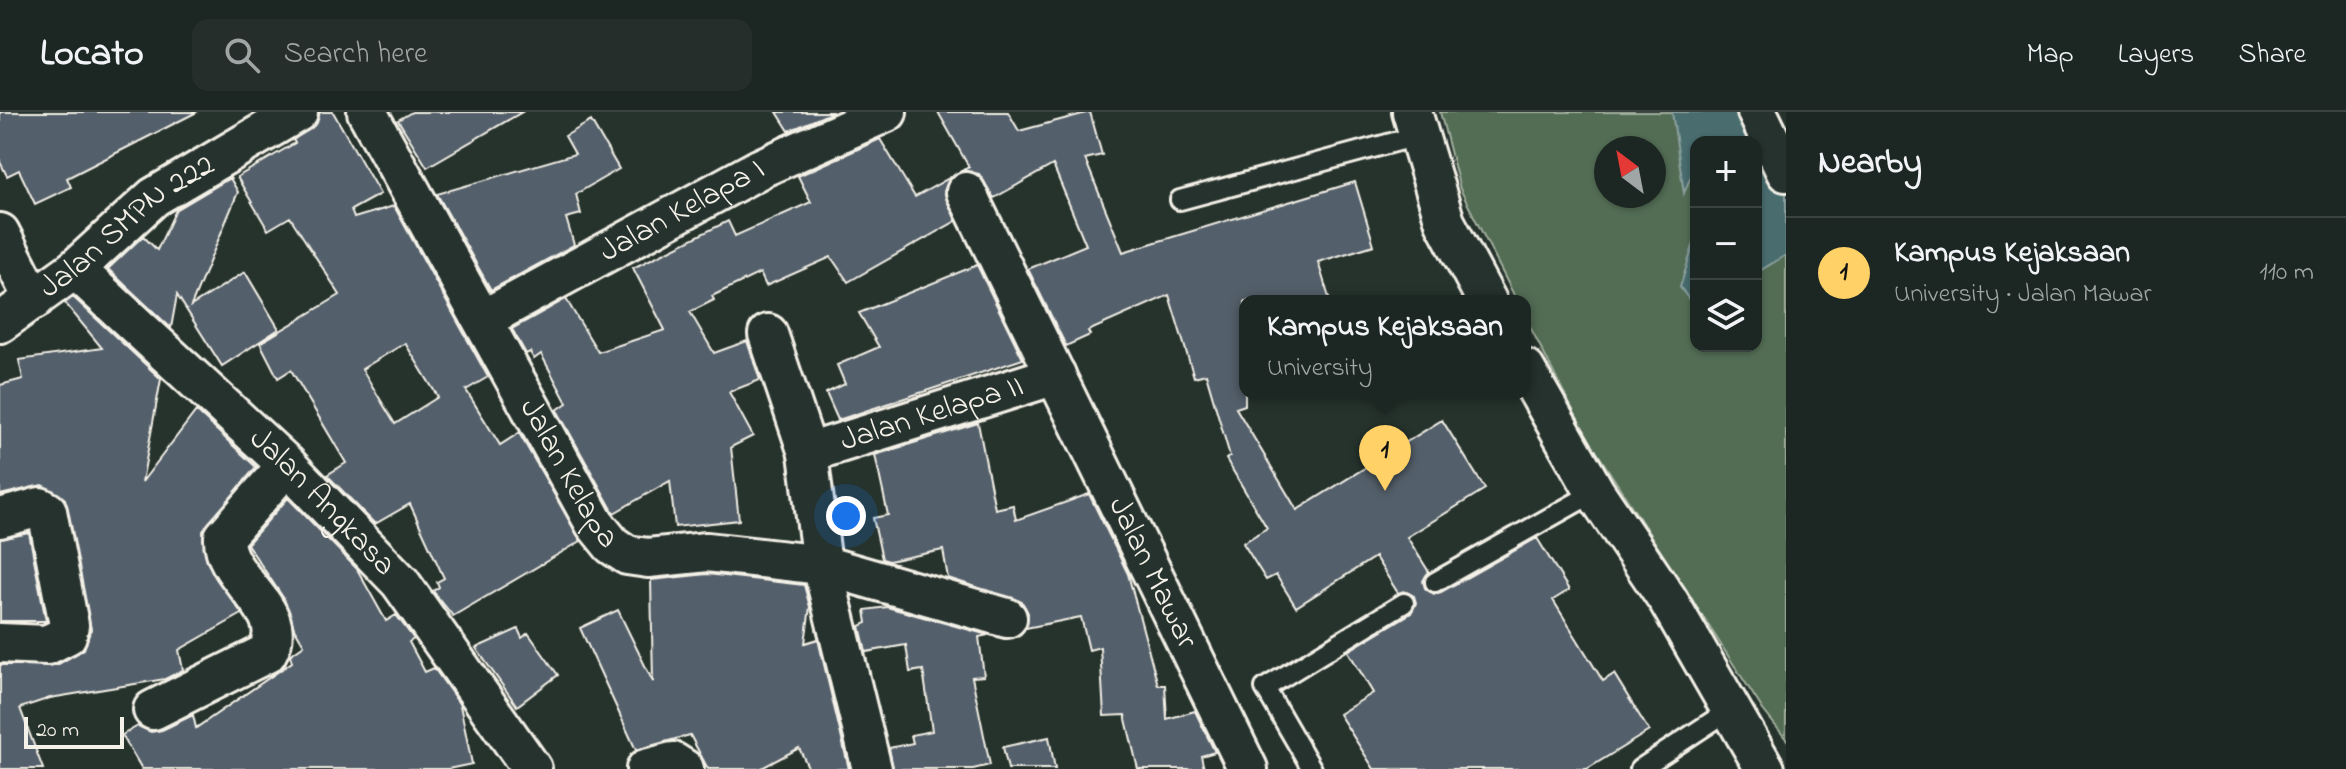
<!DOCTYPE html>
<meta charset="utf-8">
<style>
:root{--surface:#1c2622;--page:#252e2a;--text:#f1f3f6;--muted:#a0a5a5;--line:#3a4340;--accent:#ffd166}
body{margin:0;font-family:"Indie Flower",sans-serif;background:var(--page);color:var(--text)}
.controls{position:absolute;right:24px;top:24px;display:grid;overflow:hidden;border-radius:16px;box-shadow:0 2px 6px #0004}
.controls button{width:72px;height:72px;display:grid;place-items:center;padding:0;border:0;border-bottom:2px solid var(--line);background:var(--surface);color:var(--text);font:40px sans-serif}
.compass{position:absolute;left:1594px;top:24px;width:72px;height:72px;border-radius:50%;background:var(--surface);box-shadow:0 2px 6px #0004;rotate:328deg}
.scale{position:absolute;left:24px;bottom:20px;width:100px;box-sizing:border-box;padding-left:8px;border:4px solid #f4f1e8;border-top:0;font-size:22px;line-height:28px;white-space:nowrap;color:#f4f1e8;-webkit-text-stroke:6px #26332d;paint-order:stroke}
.you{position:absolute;left:846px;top:404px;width:28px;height:28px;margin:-20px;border:6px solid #fff;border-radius:50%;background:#1a73e8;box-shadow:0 0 0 12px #1a73e833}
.badge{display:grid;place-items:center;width:52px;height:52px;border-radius:50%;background:var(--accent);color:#111;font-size:26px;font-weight:700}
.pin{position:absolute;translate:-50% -66px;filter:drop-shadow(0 2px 4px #0008)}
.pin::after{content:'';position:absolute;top:42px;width:28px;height:24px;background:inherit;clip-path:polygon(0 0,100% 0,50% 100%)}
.popup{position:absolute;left:1239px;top:183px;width:292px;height:104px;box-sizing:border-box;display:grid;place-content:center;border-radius:16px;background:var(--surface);filter:drop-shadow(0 2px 6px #0005);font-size:26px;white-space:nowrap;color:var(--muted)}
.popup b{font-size:30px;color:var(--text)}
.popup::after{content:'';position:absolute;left:50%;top:100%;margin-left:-16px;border:16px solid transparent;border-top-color:var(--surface)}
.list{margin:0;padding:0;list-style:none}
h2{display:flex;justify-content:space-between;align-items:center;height:104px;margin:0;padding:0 32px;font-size:34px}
h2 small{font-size:26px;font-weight:400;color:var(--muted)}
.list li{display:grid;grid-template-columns:52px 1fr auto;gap:24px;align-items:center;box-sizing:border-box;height:112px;padding:0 32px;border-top:2px solid var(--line)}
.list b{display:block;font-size:30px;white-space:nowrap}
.list p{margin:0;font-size:26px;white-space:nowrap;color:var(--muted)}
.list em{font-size:26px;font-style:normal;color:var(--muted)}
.icon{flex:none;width:44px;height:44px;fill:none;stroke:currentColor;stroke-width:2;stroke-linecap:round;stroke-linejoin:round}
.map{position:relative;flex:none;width:1786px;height:657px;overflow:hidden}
header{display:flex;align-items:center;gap:48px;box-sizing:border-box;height:112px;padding:0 40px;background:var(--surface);border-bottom:2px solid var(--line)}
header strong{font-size:38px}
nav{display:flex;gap:44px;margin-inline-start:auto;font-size:28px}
.search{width:560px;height:72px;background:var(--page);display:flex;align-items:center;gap:20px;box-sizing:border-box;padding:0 28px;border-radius:16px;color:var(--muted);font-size:30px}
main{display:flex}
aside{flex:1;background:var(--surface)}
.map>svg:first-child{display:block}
</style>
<header>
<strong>Locato</strong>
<div class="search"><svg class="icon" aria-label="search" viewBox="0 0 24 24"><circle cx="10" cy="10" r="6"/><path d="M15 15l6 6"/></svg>Search here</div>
<nav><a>Map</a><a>Layers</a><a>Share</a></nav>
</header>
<main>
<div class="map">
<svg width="1786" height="657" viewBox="0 0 1786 657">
<rect width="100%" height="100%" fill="#26332d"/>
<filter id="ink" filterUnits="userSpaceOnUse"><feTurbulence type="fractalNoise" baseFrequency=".0125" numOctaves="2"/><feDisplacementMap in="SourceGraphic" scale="16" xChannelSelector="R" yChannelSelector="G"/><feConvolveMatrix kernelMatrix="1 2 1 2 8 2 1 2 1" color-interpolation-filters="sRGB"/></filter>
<g filter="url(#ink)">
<path fill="#526d55" stroke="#a3af9e" stroke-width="2" fill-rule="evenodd" d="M1440,0H1755L1786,54V627L1763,598L1585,322L1525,205V189H1517L1460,77ZM1696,30H1756V234H1696ZM1606,36H1654V84H1606Z"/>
<path fill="#486c6e" stroke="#8da19f" stroke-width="2" d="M1672,0H1741L1786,77V143L1756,161V30H1696V52L1684,81Z
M1696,125V197L1680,175Z"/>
<path fill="#525e6b" stroke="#f4f1e8" stroke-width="2" fill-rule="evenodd" d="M0,0H197L67,66L71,75L35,92L19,58L7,64L0,50Z
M320,0H333L380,82L351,98L354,106L394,94L488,265L466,278L500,333L519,321L581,429L453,504L433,479L439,475L437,470L444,466L410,392L375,412L327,363L346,351L291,258L278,266L260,231L340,183L290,105L268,118L237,65L295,31L293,28L317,11ZM405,231L438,285L395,312L362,257Z
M412,0H522L427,55L398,8Z
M777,0H833L789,19Z
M938,0H1008L1019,19L1090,0L1102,43L1085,47L1123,140L1355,70L1374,133L1318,150L1330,189H1245V293L1236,296L1297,398L1442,308L1485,377L1407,425L1429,460L1423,469L1425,476L1434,482L1441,480L1537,426L1569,478L1553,488L1603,569L1614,562L1649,619L1587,657H1374L1339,602L1373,581L1348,539L1411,501L1416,491L1414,484L1404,479L1398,481L1375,445L1296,495L1276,463L1266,468L1243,431L1267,416L1226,347L1230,344L1206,262L1194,265L1169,183L1088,219L1090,223L1066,234L1028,157L1086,133L1053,53L994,86L979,62L961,59L969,55Z
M591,9L619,57L576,82L581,102L566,106L574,133L491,178L437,82L575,42L565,24Z
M880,27L915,85L951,65L944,79L956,109L848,170L831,145L766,174L760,161L712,184L714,188L690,200L714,241L747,229L760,268L729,280L753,324L731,335L739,408L675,415L670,369L614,401L557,298L567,291L541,242L534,247L530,240L526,242L512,217L566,187L598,240L665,218L633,156L728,109L735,124L811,90L798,64Z
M230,66L238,80L191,194L245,160L279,217L222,254L177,183L171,216L108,157L143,124L157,138L176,98Z
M977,153L1023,247L838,308L826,281L845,272L837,253L879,235L859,201Z
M73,185L161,267L142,370L196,299L256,355L203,419L207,450L242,502L179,538L183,558L165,567L50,586L20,596L43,657H0V553H57L84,537L91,517L65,387L42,373L0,383V273L23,267L19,248L102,236L65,191Z
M978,311L995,397L1013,393L1016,408L1089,382L1128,462L1158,573H1165L1167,607L1195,599L1215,640L1201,644L1204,657H1138L1125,603L1104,604L1100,535L1089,538L1081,505L1026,516L1028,501L1022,490L948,466L943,438L889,449L882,447L873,406L888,403L875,343Z
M288,386L357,457L386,509L396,503L414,527L409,530L425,560L434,556L460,593L472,652L448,657H142L122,623L138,614L151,620L162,618L193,603L196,616L292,550L290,543L304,533L294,516L284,487L247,432Z
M29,421L46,509H0V427Z
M707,462L804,473L810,495L805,531L818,527L849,657H809L799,636L760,657H708L690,623L636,638L580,516L618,498L653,570L651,468Z
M887,495L988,523L979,525L984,564L972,565L990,653L973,657H893L889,636L913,631L911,623L932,619L923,558L910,560L906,533L866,540L860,514L867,511L865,498Z
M518,517L522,526L528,521L558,563L517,594L476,536Z
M1049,625L1055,657H1008L1003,635Z"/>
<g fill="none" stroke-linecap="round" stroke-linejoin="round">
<defs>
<path id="service" d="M1180,88L1417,24
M1435,470L1595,380
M1312,657L1265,576L1404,491
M1640,657L1731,597"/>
<g id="minor">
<path id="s1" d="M367,0L595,412L612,433L627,443L648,446L707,440L822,453L872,657"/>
<path d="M1412,0L1445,110L1487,189"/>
<path d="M1757,0L1786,60"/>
<path id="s2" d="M966,80L1248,657"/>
<path d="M0,121L34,188"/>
<path id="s3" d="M75,157L287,353L400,470L532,657"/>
<path id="s4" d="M484,207L761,56L887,0"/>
<path id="s5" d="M0,211L75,157L154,85L298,0"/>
<path d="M768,222L808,341L822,453L1007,506"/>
<path d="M1525,257L1595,380L1668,488L1765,657"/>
<path id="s6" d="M808,341L1056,263"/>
<path d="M0,406L40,395L47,399L69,513L67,523L47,533L0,531"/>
<path d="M153,598L267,541C293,497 222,468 224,425L287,353"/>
<path d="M646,657L673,650L684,657"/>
</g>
</defs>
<use href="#service" stroke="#f4f1e8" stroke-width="24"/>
<use href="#minor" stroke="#f4f1e8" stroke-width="44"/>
<use href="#service" stroke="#26332d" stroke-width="18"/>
<use href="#minor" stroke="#26332d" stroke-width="38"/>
</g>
</g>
<g text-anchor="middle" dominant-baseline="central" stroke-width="8" stroke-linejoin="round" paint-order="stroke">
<g font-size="32" fill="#f4f1e8" stroke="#26332d">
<text stroke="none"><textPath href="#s4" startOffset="226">Jalan Kelapa I</textPath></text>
<text stroke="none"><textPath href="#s5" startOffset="160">Jalan SMPN 222</textPath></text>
<text stroke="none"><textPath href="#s6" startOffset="130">Jalan Kelapa II</textPath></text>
<text stroke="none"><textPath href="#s1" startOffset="414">Jalan Kelapa</textPath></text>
<text stroke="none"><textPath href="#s3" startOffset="340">Jalan Angkasa</textPath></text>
<text stroke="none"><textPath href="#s2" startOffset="424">Jalan Mawar</textPath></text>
</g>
</g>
</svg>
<div class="controls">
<button>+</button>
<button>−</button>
<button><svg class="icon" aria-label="layers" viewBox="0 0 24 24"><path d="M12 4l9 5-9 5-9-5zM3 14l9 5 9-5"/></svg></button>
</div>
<svg class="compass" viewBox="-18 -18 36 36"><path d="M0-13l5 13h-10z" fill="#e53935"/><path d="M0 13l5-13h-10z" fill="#a0a5a5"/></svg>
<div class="scale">20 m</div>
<div class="you"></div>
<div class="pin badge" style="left:1385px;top:379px">1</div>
<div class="popup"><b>Kampus Kejaksaan</b>University</div>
</div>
<aside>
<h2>Nearby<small></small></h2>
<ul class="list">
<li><span class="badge">1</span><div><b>Kampus Kejaksaan</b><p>University · Jalan Mawar</p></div><em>110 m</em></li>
</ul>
</aside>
</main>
